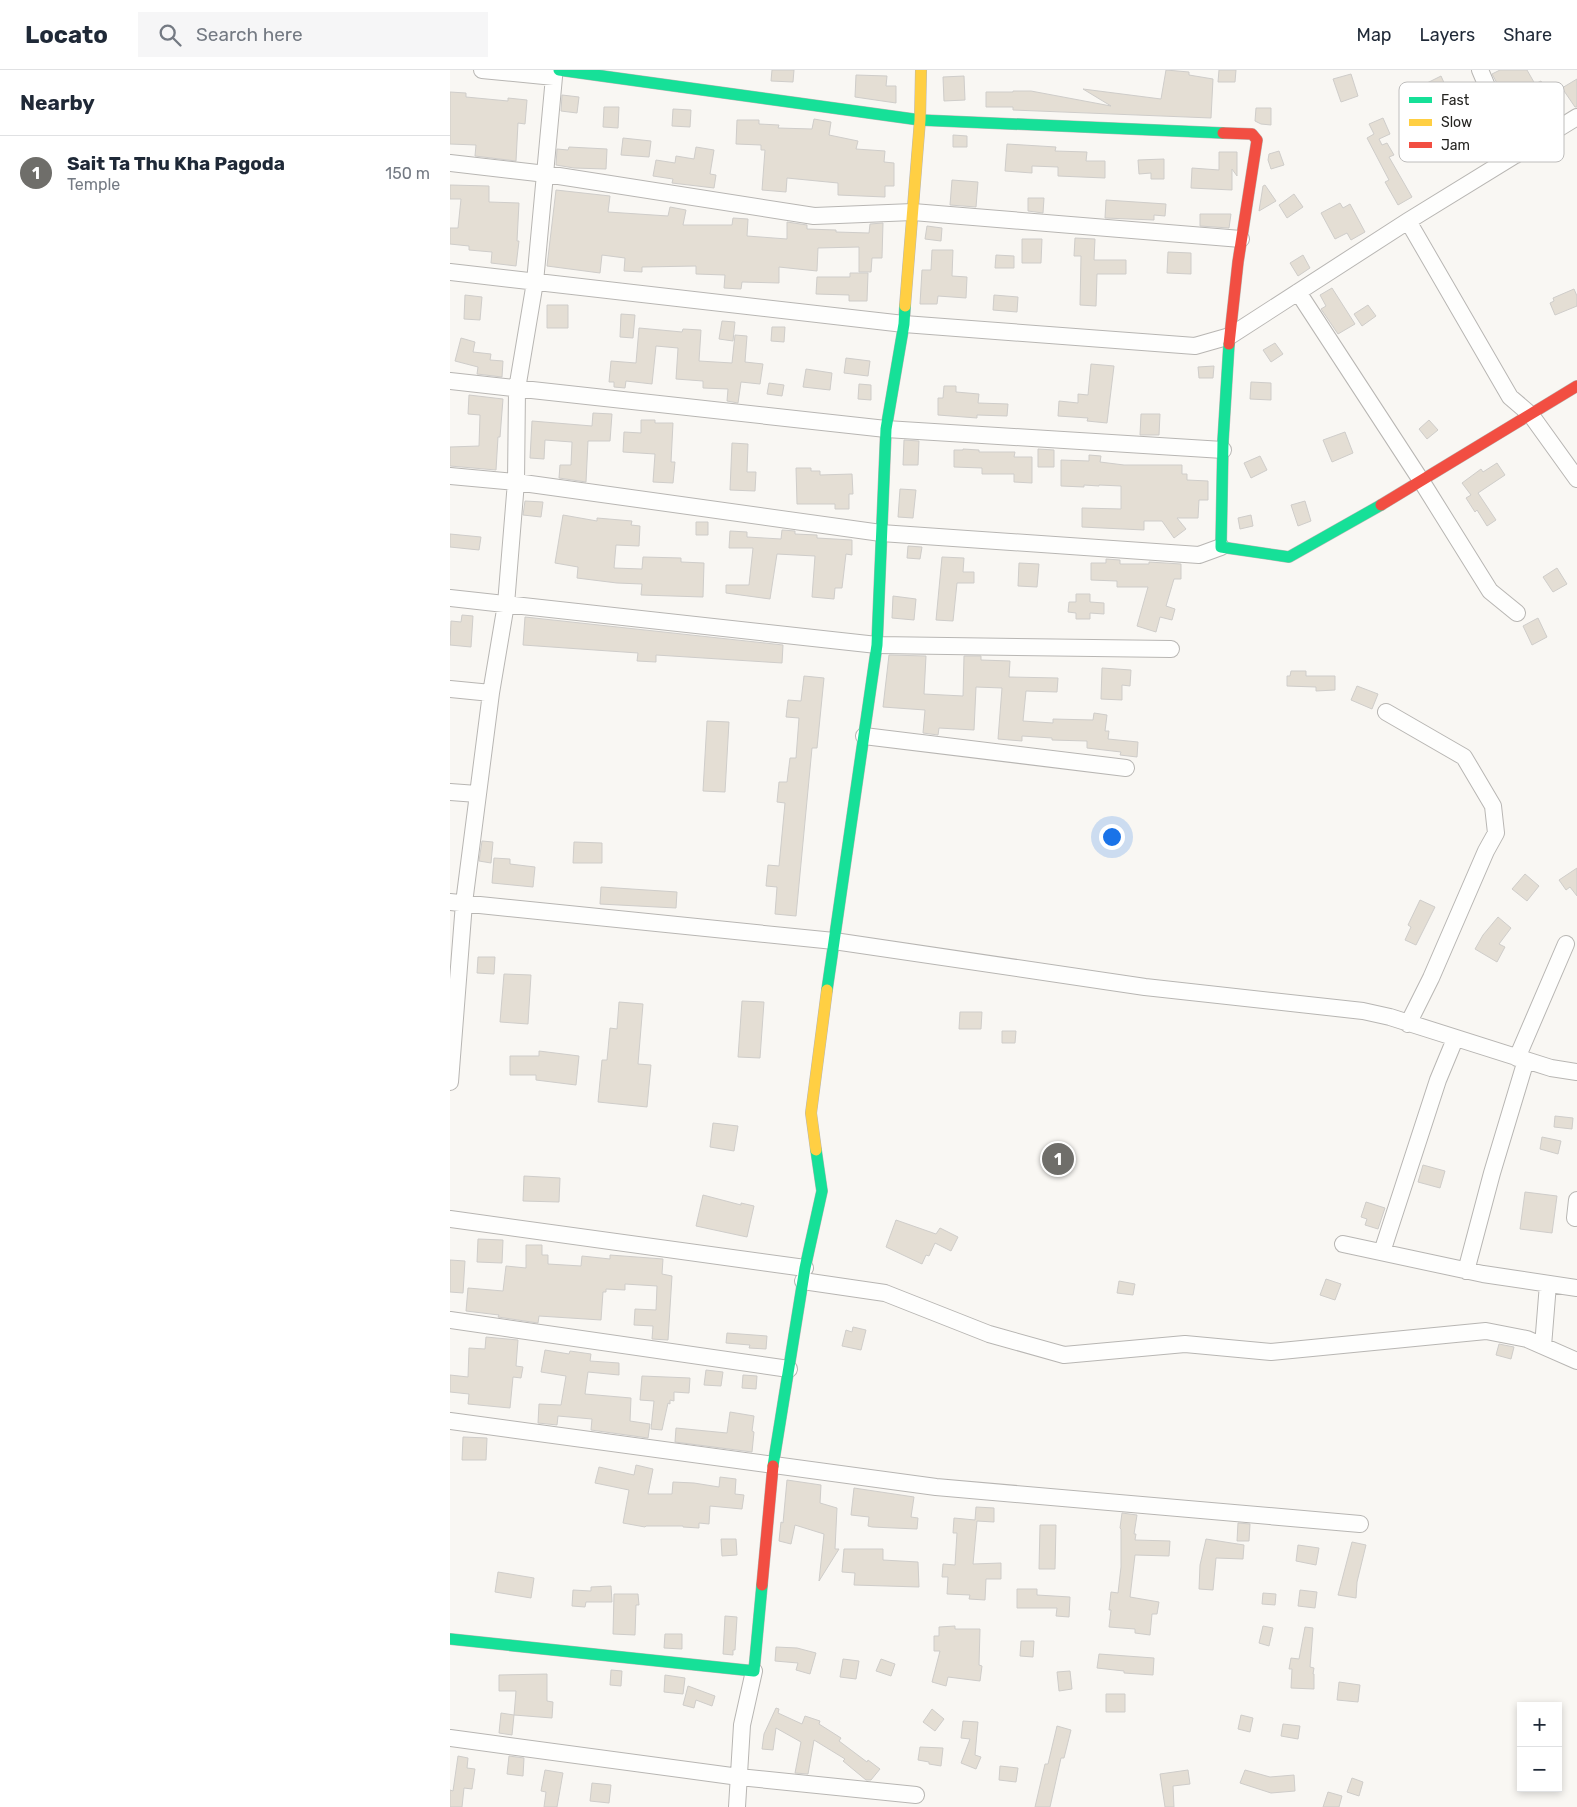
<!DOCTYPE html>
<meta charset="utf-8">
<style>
:root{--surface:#fff;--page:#f6f6f7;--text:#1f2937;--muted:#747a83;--line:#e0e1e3;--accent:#6f6e6a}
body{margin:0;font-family:Rubik,sans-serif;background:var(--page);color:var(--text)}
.controls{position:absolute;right:15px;bottom:15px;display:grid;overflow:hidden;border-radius:0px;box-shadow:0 2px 8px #0003}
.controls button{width:45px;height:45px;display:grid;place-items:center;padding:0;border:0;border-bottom:1px solid var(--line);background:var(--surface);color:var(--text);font:25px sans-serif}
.you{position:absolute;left:661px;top:766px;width:18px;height:18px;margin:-12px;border:4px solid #fff;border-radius:50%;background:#1a73e8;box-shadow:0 0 0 8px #1a73e833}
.badge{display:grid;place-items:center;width:32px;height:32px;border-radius:50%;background:var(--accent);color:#fff;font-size:16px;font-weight:700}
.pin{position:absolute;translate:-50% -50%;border:2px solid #fff;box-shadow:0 1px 5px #0006}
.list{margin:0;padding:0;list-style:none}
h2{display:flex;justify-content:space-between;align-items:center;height:65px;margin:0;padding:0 20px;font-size:21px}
h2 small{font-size:16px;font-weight:400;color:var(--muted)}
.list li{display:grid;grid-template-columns:32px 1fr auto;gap:15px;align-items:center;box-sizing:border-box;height:75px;padding:0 20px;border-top:1px solid var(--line)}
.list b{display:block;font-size:19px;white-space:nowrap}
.list p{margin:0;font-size:16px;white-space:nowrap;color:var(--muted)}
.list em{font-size:16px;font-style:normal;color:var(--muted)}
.icon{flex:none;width:28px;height:28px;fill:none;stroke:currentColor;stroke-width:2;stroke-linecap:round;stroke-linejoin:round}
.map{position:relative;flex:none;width:1127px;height:1737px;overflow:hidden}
header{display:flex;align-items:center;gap:30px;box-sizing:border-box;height:70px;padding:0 25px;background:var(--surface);border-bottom:1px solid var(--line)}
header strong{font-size:24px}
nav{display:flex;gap:28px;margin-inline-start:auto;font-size:18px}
.search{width:350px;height:45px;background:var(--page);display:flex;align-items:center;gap:12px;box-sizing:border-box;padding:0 18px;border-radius:0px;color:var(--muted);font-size:19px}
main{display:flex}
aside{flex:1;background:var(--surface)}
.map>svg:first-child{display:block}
</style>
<header>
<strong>Locato</strong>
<div class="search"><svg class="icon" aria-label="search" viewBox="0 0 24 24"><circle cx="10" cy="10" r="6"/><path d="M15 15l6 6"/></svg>Search here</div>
<nav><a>Map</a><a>Layers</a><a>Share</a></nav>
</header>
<main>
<aside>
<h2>Nearby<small></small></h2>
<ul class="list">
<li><span class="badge">1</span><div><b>Sait Ta Thu Kha Pagoda</b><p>Temple</p></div><em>150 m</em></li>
</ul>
</aside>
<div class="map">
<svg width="1127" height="1737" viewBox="0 0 1127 1737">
<rect width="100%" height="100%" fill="#f9f7f3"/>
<path fill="#e4ded4" stroke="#cfcdca" d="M322,0H344L343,12L321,11Z
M716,0L739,2V5L763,9L761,48L563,40V37H536V22H563V21H581L661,36L633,19L711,29Z
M769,0H786L785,12H768Z
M1050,0H1077L1085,14L1091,11L1096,21L1085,27L1090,37L1073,46L1079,56L1067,63L1056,36L1059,35L1042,4Z
M901,4L908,26L891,32L883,9Z
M406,5L437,6L436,16H446V33L405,27Z
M514,6L515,30L494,31L493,7Z
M991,6L996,17L981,25L975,14Z
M1127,9V37H1125L1112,18Z
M0,22L16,23V27L58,31V28L77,30L75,54L68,53L66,91L25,86L26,75L0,74Z
M112,25L129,27L127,43L111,41Z
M154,37H169L168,58L153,57Z
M806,38H821V55L811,54L805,51Z
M223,39L241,40L240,57L222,56Z
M933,48L940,64L929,69L932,75L937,73L944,85L939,87L962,127L948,135L935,112L939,110L917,68L924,64L919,54Z
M364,49L381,52L379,65L408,71L406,79L435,81L434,92L444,93V116H435V127L388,125V113L337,108L336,122L312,120L315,80H311V75L286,74L287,50H309V54L329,55L328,58L362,59Z
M503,65L517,66V77H503Z
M173,68L201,71L199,87L171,85Z
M557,74L606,77L605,81L637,82L636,91H655V108L608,106V97L582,96V103L555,101Z
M119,77L157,79L156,99L124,98L106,95L107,79L118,80Z
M246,77L264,80L260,104L266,105L264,118L222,113L223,109L203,106L206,90L225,93L226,86L244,89Z
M829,81L834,95L821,99L818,90L819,84Z
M769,82H787V106L782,99V120L741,118L742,98L769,100Z
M714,89V109H701V103L689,104L688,90Z
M502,110L528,112L526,137L500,135Z
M0,115L39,116V132L69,133L67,171H69L66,196L41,193L42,182L19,180V176L0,174V158H8L11,129H0Z
M815,115L826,131L809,141L813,116Z
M106,120L160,126L158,142L218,146L220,137L236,140L233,155H282L283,148L298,149L297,166L337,169V152L357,155V159L386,160V162L419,163L420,154L433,153L432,188H422L421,202H409V177L368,178L367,201L329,197V213L292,212L291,219L274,218L275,205L246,204V196L192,197V202L174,201L175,188L152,185L150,203L97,196Z
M844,124L853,137L837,148L829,135Z
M578,128H594L593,143L578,141Z
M656,130L716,134L715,146L704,145V150L655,148Z
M890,133L893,138L900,134L915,162L901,170L897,163L885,169L871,143Z
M750,144H781L779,158L750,156Z
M477,156L492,158L491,171L475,169Z
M625,168L645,169L644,190H676V204H647L646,236L630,235L631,186H624Z
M572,169H592L591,193H572Z
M482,180H503L502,206L517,207L516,228L488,226L487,234H470L472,200H481Z
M718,182L741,183V204L717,203Z
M546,185L564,186V198H545Z
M853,185L860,198L848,206L840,193Z
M400,203H418L417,231H399V225L366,224L367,207H400Z
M882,218L905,254L888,264L871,239L876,236L870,225Z
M1124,219L1127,226V236L1105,245L1100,233L1104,231L1103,228Z
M15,225L32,227L30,250L14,249Z
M544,225L568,227L567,242L543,240Z
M97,235H118V258H97Z
M918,235L926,246L912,256L904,244Z
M171,244L185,245L183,268L170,267Z
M272,251L285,252L283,271L269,269Z
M322,257H335L334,272L321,271Z
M189,258L232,262L233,259L251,260L249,291L282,293L285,265L297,266L295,292L313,294L310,314L291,312L288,333L277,331L278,319L253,318V311L226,309L228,278L206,276L202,314L176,311L175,318L164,317V312H159L161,291L186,293Z
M11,268L25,272L23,282L41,284L40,290L53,291L52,307L27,304L28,297L5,291Z
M825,273L833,284L821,292L813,280Z
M396,288L420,291L418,306L394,303Z
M641,294L664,296L657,353L637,351L638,348L608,346L609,331L628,333V324L638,325Z
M764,296L763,308H749L748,297Z
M356,299L382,303L380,320L353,317Z
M801,312L821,313V330L800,329Z
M319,313L334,315L332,326L317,324Z
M409,314L421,315V330L408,329Z
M494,316H506V322L529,324L528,333L558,334L557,346L527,345V348L488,345V328H493Z
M19,325L53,329L50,367H48L46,400L0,396V377L29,376L30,345L18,344Z
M143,343L162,344L160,371H138L136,412L109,408L110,395H121L122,372L95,370L94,389L80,388L82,351L142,356Z
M691,344H710L709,365H690Z
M191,350H205V353H223L221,392H225L223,413L203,412L205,384L173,382L174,362L191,363Z
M979,350L988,360L977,369L969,359Z
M895,362L903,383L882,392L873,370Z
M454,370L469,371L468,395H453Z
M282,373L298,374L297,402H306L305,421L280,420Z
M513,379L529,380V382H565L564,387H582V413L564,412V404H532V398L504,397V380H513Z
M588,379L604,380V397H588Z
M639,385L651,386L650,392L674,395H732V404H737V410L758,411V430H749L748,448H727L736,459L724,468L712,451H694V460L632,457V438L671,439V416L649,415V416L634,415V417L611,416V390L639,391Z
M810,386L817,400L801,408L794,393Z
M1047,393L1055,405L1028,423L1046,450L1037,456L1027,440L1025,442L1016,428L1021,425L1012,413L1031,399L1033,402Z
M346,398H361V401H370V405L402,404L403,424H399V439H385V434H347Z
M450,419L466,420L463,448L448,447Z
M75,431L93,432L91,447L73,445Z
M855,431L861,451L848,456L841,435Z
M113,445L147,451V448L182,451L181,455L190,456L189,476L166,475L164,498L192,499L193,487L231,488V492L254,493L253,527L191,525L192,514L167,513L127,508L128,497L105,493Z
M801,445L803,456L790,459L788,448Z
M246,452H258V465H246Z
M332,460L345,461V464L367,465V468L402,470V485L396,484L392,518H385L384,529L362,527L365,486L327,484L320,529L276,523V515H299L303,478H279L280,461L297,462V467L331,469Z
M0,464L31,467L29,480L0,477Z
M458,476L472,477L470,489L457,488Z
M492,487L514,488L513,502H524V513H507L503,551L486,550Z
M656,489L670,490V494H699V492L731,494V509H724L716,536L725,539L722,550L710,547L706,562L687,556L698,517H667V511L641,510V493H656Z
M569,493L589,494L587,517L568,516Z
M1107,498L1117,514L1103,522L1093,507Z
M626,524H640V532L654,533V544L640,543V549H626V543L618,542L619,532H626Z
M443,526L466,529L464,550L442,548Z
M12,545L23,546L21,577L0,575L1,551L11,552Z
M75,547L333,575L332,593L206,585V592L187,591L188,583L73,575Z
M1088,548L1097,567L1082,575L1073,556Z
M439,585L476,586L474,624L513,626L514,586H531V590L560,591L559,607L608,608L607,622L576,621L573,651L603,653V649L643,650L644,643L657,645L655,661H659L658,669L688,672L687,687L670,685L671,682L637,678V671L602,670V668L572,666V671L548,669L552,618L526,617L524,660L489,658L488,665L473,663L475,640L433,637Z
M652,598L681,600L680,616L672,615V630L651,629Z
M841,601H856V606H885V620L866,621V617L837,616V606H840Z
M354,606L374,608L367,678H362L346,846L325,844L327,817L316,816L318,795L329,796L335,733L327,732L329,712H337L340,688H346L349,648L336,647L338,630L351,631Z
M907,616L928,624L922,639L901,630Z
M257,651L279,652L275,722L253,721Z
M32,771L43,772L41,793L29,791Z
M124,772L152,773V793H123Z
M44,788L60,789V794L85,797L83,817L42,813Z
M1127,798V826L1120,817L1116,820L1109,810Z
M1075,804L1089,816L1077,831L1062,819Z
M151,817L227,822L226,838L150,834Z
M970,830L985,837L966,875L955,870L961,857L958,855Z
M1048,847L1061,858L1049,874L1055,877L1047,892L1025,879L1033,865Z
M28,887H45L44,904L27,903Z
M54,904L81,905L78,954L50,952Z
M292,931L314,932L310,988L288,987Z
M169,932L193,934L188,994L201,995L197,1037L148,1032L152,990H157L160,958L167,959Z
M510,942H532L531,959H509Z
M552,961H566L565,973H552Z
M89,981L129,986L126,1015L86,1010V1005H60V986H89Z
M1105,1046L1123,1048L1122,1059L1104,1057Z
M263,1053L288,1056L284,1081L260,1077Z
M1092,1067L1111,1071L1108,1084L1090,1079Z
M973,1095L995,1101L990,1118L968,1112Z
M74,1106L110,1108L109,1132L73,1131Z
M1075,1122L1107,1126L1102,1163L1070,1159Z
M253,1125L291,1135V1133L304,1136L297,1167L246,1156Z
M916,1132L935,1138L928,1159L915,1155L917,1149L911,1147Z
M446,1150L486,1164L490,1158L508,1167L501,1181L485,1173L479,1186L476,1185L472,1194L436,1177Z
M28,1169L53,1170L52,1193L27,1192Z
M76,1175H92V1185H98V1194L131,1196L132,1186L160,1189V1185L213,1189L212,1204L222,1206L218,1270L202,1269L203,1256L184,1255L185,1239L206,1240L207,1216L175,1214V1220L156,1219V1222H153L151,1250L89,1246L88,1253L48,1247L49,1245L16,1241L18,1218L53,1221L56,1196L76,1198Z
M0,1190L15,1191L13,1223L0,1222Z
M876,1209L891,1214L885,1230L870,1225Z
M669,1211L685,1214L683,1225L667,1223Z
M403,1257L416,1260L411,1280L392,1276L396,1260L402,1262Z
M277,1263L317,1266L316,1279L299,1278L300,1275L276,1273Z
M36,1267L68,1270L66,1296L73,1297L71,1308L63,1307L60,1338L18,1334L19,1324L0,1322V1305L18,1307L19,1278L35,1279Z
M1049,1274L1064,1277L1061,1289L1046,1285Z
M95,1280L119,1284L120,1281L141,1284L140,1291L169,1293V1305L138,1302L135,1324L181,1328L180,1351L200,1354L198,1368L141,1360L142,1349L108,1346L107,1355L88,1353L89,1334L111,1335L116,1306L91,1302Z
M256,1300L273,1302L271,1316L254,1315Z
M293,1305L307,1306L306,1319L292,1318Z
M192,1306L240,1308L239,1323L224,1322V1331L220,1330V1334L218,1333L212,1360L201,1359L204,1331L190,1330Z
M280,1342L304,1346L302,1361L304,1362L302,1382L225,1372L226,1358L277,1363Z
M13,1367L37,1368L36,1390H12Z
M186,1395L203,1399L198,1424H222L223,1412L244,1413L269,1417L270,1407L286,1409L285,1424L294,1425L292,1439L260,1436L259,1454L249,1453V1458L233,1457V1456H196L195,1457L173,1453L179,1420L145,1413L149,1397L184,1405Z
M337,1410L371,1415L370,1433L387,1438L385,1479H389L369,1511L374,1464L345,1455L341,1474L329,1471L331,1452L333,1453Z
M404,1418L464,1427L461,1447L468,1448L467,1459L422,1457L418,1456L419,1447L401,1445Z
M526,1437L544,1438V1452L527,1451L523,1494L551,1493V1509H536L535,1530L519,1529L520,1525L497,1524L498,1507H492L493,1494L505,1495L507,1463H503L504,1448L525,1450Z
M672,1443L687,1445L684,1464H686L685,1470L720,1471L719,1486L685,1485L680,1527L709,1532L707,1544H702L700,1565L685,1563V1559L659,1557L661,1540H659L661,1522L668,1523L671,1497V1459L670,1458Z
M788,1453L800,1454L799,1471H787Z
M590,1455H606L605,1499H589Z
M271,1469H286L287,1485L272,1486Z
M756,1469L794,1475L793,1489L766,1488L763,1520L749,1519L750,1495Z
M902,1472L916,1475L907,1512L906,1528L888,1525Z
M848,1475L869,1478L866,1495L846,1491Z
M394,1479H433V1490L468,1492L469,1517L404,1515L405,1503L392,1502Z
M48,1502L84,1508L81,1528L45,1522Z
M161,1516L162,1532H136L135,1537L122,1536L123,1520L141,1521V1517Z
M567,1519H587V1525L620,1527L619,1547L606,1546L607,1538H567Z
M850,1520L867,1522L865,1538L848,1536Z
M813,1523L826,1524L825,1535L812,1534Z
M164,1524H188L189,1535H186L185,1565L163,1564Z
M275,1546L287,1547L285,1580H283V1585L273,1584Z
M505,1556V1559H530L529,1595L532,1596L530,1611L498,1607L496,1616L482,1612L490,1581H484V1566H489V1557Z
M813,1556L823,1558L819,1576L809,1573Z
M855,1557L863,1558L860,1597L864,1598L863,1604H864V1619L841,1618L842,1599H839L841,1588L849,1589Z
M215,1564H232V1579L214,1578Z
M571,1571H584L583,1587L570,1586Z
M326,1577L347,1578L366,1583L360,1604L346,1600L348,1593L325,1591Z
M649,1584L704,1588L703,1605L674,1603V1601L647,1598Z
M393,1589L409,1591L406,1609L390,1607Z
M431,1589L445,1594L441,1606L426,1601Z
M161,1600L172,1601L171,1616L160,1615Z
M620,1601L622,1619L609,1621L607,1602Z
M97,1604V1631L103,1632L102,1648L64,1645L62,1665L49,1663L51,1643L64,1645L66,1621H49V1605Z
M215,1605L235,1608L233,1624L214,1622Z
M889,1612L910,1615L908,1632L887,1630Z
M238,1616L265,1626L262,1636L246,1630L244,1638L233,1635Z
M656,1624H675V1642H656Z
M326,1638L329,1639L328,1643L352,1654L355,1646L370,1651L369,1654L391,1668L389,1671L417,1692L418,1690L430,1699L421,1710H416L393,1691L395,1689L364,1670L358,1704L345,1703L351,1672L326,1658L323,1680L312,1679L314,1664Z
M482,1639L494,1649L485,1661L473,1652Z
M791,1645L803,1648L800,1662L788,1659Z
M513,1651L528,1652L525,1685L531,1687L526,1699L511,1693L520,1669L511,1668Z
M833,1654L850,1656L848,1669L831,1666Z
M607,1656L621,1660L614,1688H611L600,1737H585L595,1694H598Z
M470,1677L493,1678L491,1696L479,1694V1692L468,1690Z
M8,1686L18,1688L17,1698L25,1699L22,1719L14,1718L12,1737H0V1720L3,1721Z
M59,1686L74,1688L73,1706L57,1704Z
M550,1696L568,1698L566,1712L549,1710Z
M95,1700L113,1703L107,1737H94L96,1722L91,1721Z
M738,1700L740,1714L723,1716L724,1737H715L710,1704Z
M795,1700L820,1707L844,1705L845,1721L821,1723L790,1713Z
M902,1708L913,1712L909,1726L897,1722Z
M142,1713L161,1715L159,1733L140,1731Z
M878,1722L892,1726L889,1737H873Z"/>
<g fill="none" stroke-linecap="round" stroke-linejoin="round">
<defs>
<path id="street" d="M1030,0L1066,85
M0,93L96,104L364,146L463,142L791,169
M958,151L1060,327L1081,345L1127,409
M0,202L454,254L745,276L780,266L958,151L1127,47
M848,222L972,412L1040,521L1067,543
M0,311L436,359L773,380
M0,406L66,412L431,463L749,485L771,477
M0,528L427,575L721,579
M0,619L41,623
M936,642L1014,687L1043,736L1046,763L1036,781L981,908L958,954
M414,666L676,698
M0,722L27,724
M0,832L384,871L695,917L913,941L940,947L1101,998L1127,1002
M1067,988L1116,874
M0,1012L14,833L41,623L56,534L66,412L67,319L85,212L104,7L32,0
M1125,1148L1127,1130
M0,1149L355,1198
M893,1174L1033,1204L1127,1218
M932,1182L988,1010L1005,969
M1016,1201L1042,1103L1076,990
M353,1211L435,1223L539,1264L614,1285L735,1274L821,1282L1036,1261L1077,1269L1127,1291
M0,1250L339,1299
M1093,1276L1098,1214
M0,1351L486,1417L910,1454
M0,1668L289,1707L466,1725
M287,1737L292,1655L304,1601"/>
<path id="fast" d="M109,0L470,50L773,63
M779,274L773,371L771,477L839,487L931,435
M377,920L427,575L436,359L454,254L455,236
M323,1396L355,1198L372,1121L366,1080
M0,1569L304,1601L312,1515"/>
<path id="slow" d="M455,236L470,50L471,0
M366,1080L361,1043L377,920"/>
<path id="jam" d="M773,63L802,64L807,70L788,192L779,274
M931,435L1127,316
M312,1515L323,1396"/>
</defs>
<use href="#street" stroke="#b8b6b3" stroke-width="18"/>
<use href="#fast" stroke="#b8b6b3" stroke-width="12"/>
<use href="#slow" stroke="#b8b6b3" stroke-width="12"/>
<use href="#jam" stroke="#b8b6b3" stroke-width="12"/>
<use href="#street" stroke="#fefefd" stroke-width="16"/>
<use href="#fast" stroke="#16e098" stroke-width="11"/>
<use href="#slow" stroke="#ffcf43" stroke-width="11"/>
<use href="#jam" stroke="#f24e42" stroke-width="11"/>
</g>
<rect x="949" y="12" width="165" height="80" rx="8" fill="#fff" stroke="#bebdbc" stroke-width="1"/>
<rect x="959" y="27" width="23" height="6" fill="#16e098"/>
<rect x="959" y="49" width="23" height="7" fill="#ffcf43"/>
<rect x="959" y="72" width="23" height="6" fill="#f24e42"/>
<g font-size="14" fill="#252421">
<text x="991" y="35">Fast</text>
<text x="991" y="57">Slow</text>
<text x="991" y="80">Jam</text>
</g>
</svg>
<div class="controls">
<button>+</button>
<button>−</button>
</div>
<div class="you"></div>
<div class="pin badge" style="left:608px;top:1089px">1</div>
</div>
</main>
